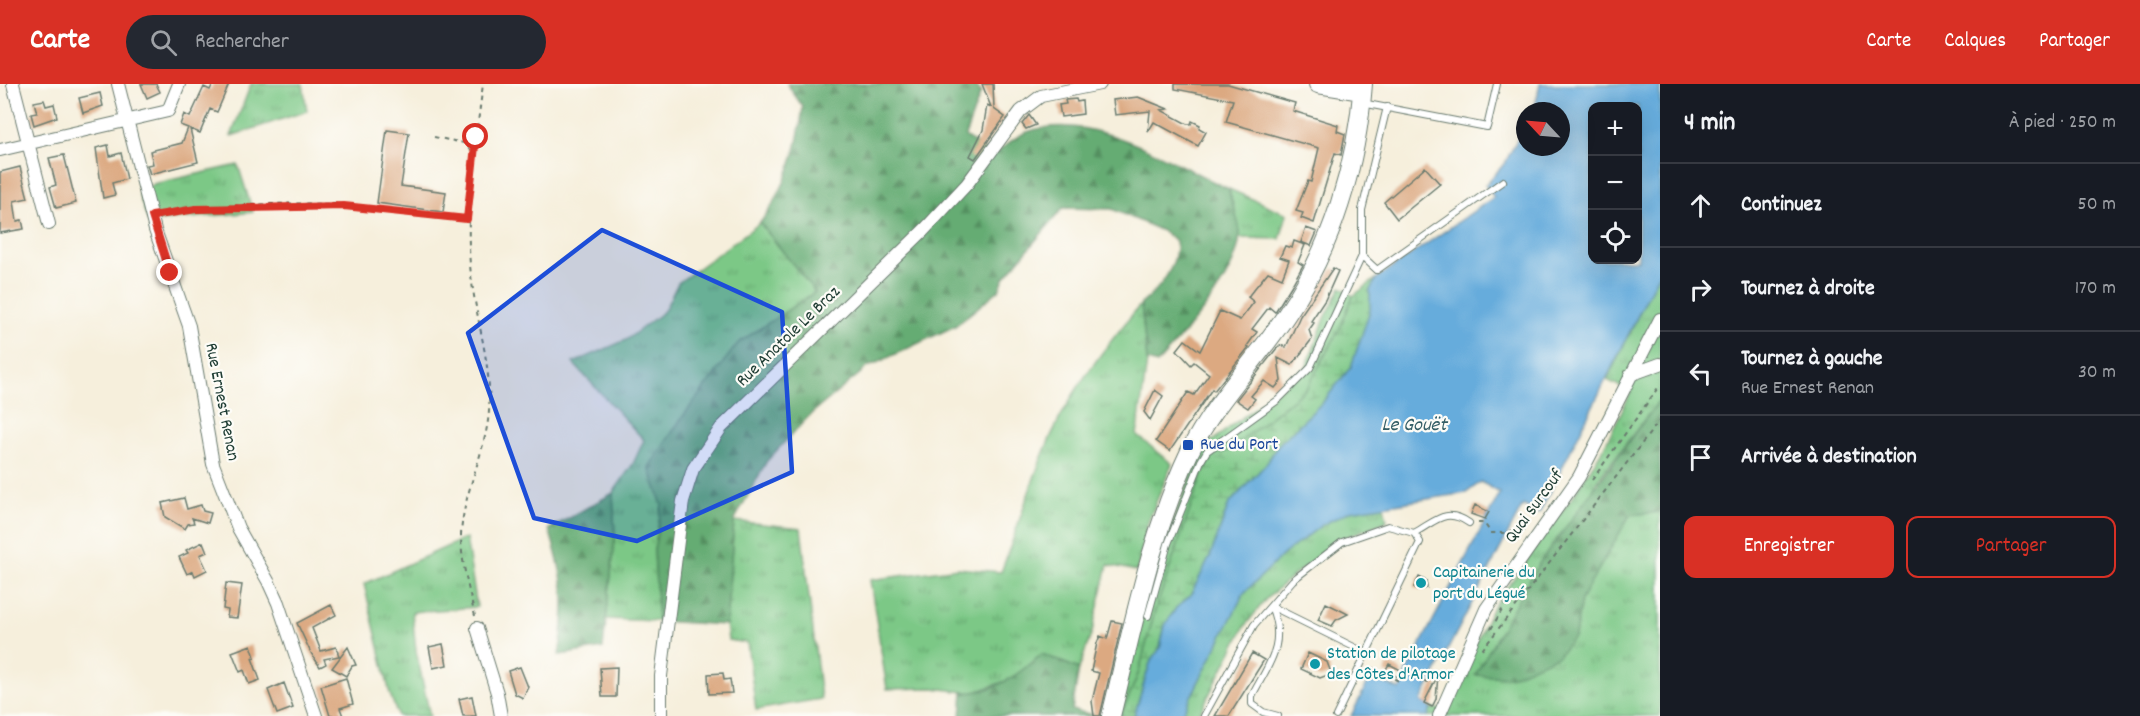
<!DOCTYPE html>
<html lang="fr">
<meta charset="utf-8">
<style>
:root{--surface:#171b24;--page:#242831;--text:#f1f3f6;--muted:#9ea1a6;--line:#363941;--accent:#d93025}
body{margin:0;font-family:Dekko,sans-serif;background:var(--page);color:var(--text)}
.controls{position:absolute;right:18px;top:18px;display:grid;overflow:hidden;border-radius:12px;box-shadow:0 6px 24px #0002}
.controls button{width:54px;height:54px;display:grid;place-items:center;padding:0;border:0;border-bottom:2px solid var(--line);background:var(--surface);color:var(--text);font:30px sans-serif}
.compass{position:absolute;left:1516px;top:18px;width:54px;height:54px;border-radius:50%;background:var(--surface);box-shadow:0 6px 24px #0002;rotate:296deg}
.stop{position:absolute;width:18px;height:18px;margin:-14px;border:4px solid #d93025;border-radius:50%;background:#fff}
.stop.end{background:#d93025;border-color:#fff;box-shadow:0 2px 6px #0008}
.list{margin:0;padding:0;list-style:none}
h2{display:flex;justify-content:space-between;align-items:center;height:78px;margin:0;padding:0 24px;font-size:26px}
h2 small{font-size:20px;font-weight:400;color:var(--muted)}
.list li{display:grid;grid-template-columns:39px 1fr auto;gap:18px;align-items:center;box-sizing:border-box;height:84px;padding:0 24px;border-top:2px solid var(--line)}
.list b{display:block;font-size:22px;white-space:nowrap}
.list p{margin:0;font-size:20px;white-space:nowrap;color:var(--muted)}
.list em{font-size:20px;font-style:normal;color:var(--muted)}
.actions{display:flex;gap:12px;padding:18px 24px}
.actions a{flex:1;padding:14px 0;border:2px solid var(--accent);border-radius:12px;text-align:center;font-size:21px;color:var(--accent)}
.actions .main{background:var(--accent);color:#fff}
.icon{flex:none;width:33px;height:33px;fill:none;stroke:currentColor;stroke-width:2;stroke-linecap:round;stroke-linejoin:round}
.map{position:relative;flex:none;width:1660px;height:632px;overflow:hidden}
header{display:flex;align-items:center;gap:36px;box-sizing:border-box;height:84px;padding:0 30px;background:var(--accent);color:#fff}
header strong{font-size:28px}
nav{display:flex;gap:33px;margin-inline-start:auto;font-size:21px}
.search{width:420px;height:54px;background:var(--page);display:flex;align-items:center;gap:15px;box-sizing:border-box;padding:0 21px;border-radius:33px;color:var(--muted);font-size:22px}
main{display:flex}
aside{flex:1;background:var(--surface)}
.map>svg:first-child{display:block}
</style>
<header>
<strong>Carte</strong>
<div class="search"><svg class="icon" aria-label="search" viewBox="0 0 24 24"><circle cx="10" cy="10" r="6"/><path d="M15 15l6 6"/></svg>Rechercher</div>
<nav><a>Carte</a><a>Calques</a><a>Partager</a></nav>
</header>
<main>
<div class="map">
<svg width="1660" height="632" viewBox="0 0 1660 632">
<defs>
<pattern id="grass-tufts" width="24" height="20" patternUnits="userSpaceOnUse" patternTransform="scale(1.5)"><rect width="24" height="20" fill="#7cc886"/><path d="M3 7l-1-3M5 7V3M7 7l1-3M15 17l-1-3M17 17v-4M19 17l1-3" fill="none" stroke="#65a46e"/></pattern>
<pattern id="forest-firs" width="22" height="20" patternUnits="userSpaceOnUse" patternTransform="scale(1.5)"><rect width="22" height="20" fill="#65ac73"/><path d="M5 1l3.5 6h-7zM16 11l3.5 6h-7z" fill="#538d5f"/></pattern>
<pattern id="wetland-marsh" width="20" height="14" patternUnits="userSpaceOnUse" patternTransform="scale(1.5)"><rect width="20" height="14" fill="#7cc886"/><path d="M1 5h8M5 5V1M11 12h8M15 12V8" fill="none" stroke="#65a46e"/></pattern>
</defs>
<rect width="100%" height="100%" fill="#fdfcf7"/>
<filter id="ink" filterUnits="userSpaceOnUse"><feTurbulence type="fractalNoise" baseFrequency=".0167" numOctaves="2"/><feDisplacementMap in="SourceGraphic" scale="12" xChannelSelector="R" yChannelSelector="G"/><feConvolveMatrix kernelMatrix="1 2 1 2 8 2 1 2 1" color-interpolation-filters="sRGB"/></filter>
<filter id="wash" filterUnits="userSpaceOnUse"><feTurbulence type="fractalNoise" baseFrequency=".008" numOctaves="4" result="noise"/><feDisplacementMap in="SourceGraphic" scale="24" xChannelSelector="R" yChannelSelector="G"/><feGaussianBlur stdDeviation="1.35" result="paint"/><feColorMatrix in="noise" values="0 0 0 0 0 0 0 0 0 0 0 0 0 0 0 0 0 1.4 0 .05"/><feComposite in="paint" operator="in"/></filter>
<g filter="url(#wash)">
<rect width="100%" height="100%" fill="#f6efdc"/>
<path fill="url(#grass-tufts)" stroke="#4e825d" stroke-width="1.5" d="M251,0H303L307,27L231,52Z
M238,81L253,128L148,138L139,111L153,100Z
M1229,105L1287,130L1280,155L1239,154L1240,148Z
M760,139L816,208L738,260L650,383L662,421L654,466L658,537L606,535L615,455L613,409L633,380L644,356L573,279L626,256L646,241L664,227L678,199Z
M1660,187V315L1594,401L1575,552L1581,516L1630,430L1660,428V632H1428L1431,624L1444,626L1493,523L1574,411L1604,363L1631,308L1607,296Z
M1341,203L1353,212L1341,242L1307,304L1230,366L1214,371L1203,388L1154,530L1139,588L1121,632H1117C1141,537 1165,444 1207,355L1212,357L1306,284L1325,234Z
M1141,220L1147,277L1137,351L1172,380L1148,438L1137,487L1108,481L1092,548L1079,585L1042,570L1016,593L973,609L933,604L887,605L870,496L958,484L1001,488C1022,434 1036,375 1065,325C1086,287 1113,254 1141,220Z
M1384,422L1387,437L1346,453L1295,490L1266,515L1245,542L1198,632H1181L1244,509L1284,470L1322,441L1350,427Z
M734,437L801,444L821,615L756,626L747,559L728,556L726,541Z
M466,454L477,523L412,528L416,567L430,632H398L390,610L364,500Z"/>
<path fill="url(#forest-firs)" stroke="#427454" stroke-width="1.5" d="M787,0H974L981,8L965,52L993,71C1003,64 1015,52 1027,48C1092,25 1171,79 1229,105C1230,120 1240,136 1240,150C1238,194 1185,247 1157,280L1147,277L1141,220C1160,205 1178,182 1176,157L1162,147L1112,125L1063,124L1004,194L999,206L955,242L868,283L811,330L767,377L734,437L726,541L658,537L654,466L662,421L649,383L681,335L738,259L815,208L760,139C788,102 797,68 803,23Z
M1660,315V428L1630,431L1581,516L1575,552L1558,572L1510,593L1475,591L1538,481Z
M613,409L615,455L603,564L559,571C568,517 565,497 549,445Z
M1042,570L1079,585L1072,626L1098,632H961L963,608C993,611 1021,588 1042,570Z"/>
<path fill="url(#wetland-marsh)" stroke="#4e825d" stroke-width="1.5" d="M1377,194L1370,206V227L1351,283L1323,318L1278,361L1267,379L1229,420L1210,473L1190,512L1176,524L1165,541L1160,564L1150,579L1134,632H1121L1139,588L1154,530L1203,388L1214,371L1230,366L1307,304L1341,242L1353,212Z"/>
<path fill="#66acdc" stroke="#427488" stroke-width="1.5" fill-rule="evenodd" d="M1540,0H1660V187L1539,430L1523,421L1421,617L1431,624L1428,632H1351L1371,592L1400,606L1406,588L1500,409L1481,398L1466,409L1350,427L1322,441L1284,470L1244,509L1181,632H1134L1150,579L1160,564L1165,541L1176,524L1190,512L1210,473L1229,420L1267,379L1278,361L1323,318L1351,283L1370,227V206L1377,194L1494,113L1485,101L1505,79L1518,54L1525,55V63H1561V27H1534ZM1592,22H1638V176H1592Z"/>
<g id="blocks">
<path fill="#dca981" d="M141,0H156L160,8L147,14Z
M213,0H229L217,28L210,25L200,49L190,45L198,78L150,90L147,81L153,80L150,67L182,59L188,44L180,41L184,30L190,33L204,3L210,6Z
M982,0H993L994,25L1005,33L975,75L970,72L983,46L987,21L991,23Z
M1175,0H1228L1295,19L1293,27L1338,41L1337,47L1345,50L1341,71L1335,69L1314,139L1301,134L1303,129L1296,127L1308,97L1311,98L1319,64L1226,38L1233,16L1175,5Z
M100,9L103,22L83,29L79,14Z
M1138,13L1168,25L1161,26L1187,40H1191L1192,37L1200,41L1199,44L1206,48L1198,62L1154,38L1148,48L1150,27L1115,31L1113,16Z
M1076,15L1077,18L1082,17L1083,30L1061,33L1059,21L1066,20L1065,16Z
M44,16L46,22L54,20L57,33L34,41L31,30L37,29L34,18Z
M1029,31L1036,41L1026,45L1022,40Z
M387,46L409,49L401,102L446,108L443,128L377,119Z
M108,61L110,72L121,69L127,95L112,99L115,111L103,114L96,64Z
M64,71L76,119L56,124L50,103L56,101L49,74Z
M20,83L28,114L14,117L17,137L22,136L24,145L0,149V88Z
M1425,83L1440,100L1397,135L1384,118Z
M1306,144L1317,148L1311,162L1301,158Z
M1294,157L1305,161L1298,178L1303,181L1293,199L1275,228L1269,223L1252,245L1257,248L1247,262L1249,263L1214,307L1212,305L1170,367L1156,357L1188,308L1194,311L1209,290L1194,278L1191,281L1177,266L1185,256L1200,267L1220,227L1240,236L1254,218L1248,213L1250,210L1268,188L1282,194L1289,176L1280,173L1285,162L1292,164Z
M1333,184L1338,187L1325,216L1311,237L1314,239L1309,246L1312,255L1292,281L1278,274L1281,297L1275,304L1264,297L1251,312L1255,315L1248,324L1236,316L1277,264L1280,261L1286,263L1300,232Z
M1155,306L1163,312L1150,336L1144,328Z
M184,414L187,425L201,421L203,427L211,429L208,439L192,434L194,439L188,440L185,445L165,433L162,419Z
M1475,421L1489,428L1485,435L1471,430Z
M203,458L207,468L200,471L207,486L195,492L193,487L187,490L179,473L188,469L186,466Z
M1419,493L1426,497L1427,504L1421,506L1414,503Z
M226,499L242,501L237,534L227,533L228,526L223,525Z
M1326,519L1348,530L1336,536L1332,542L1318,536Z
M331,521L336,531L312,544L321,567L336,563L339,572L324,575L326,580L320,583L311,569L297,539Z
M1112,537L1122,539L1100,632H1094L1092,617L1099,589L1091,587L1097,559L1100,552L1107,555Z
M443,560L447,581L433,584L429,563Z
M251,561L255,573L252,574L260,596L249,600L244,586L240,588L232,568Z
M348,563L356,581L352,582L346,592L332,584Z
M1252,569L1264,576L1229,632H1215Z
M1308,569L1327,578L1330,586L1328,591L1320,594L1301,585Z
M1389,580L1399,585L1402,589L1400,593L1384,589Z
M520,583L528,603L523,614L515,610L508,587Z
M617,583L616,613H602L600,584Z
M723,589L724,596L730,595L732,609L709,610L708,590Z
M1438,591L1436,615L1432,623L1424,619Z
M346,594L353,620L340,624L343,632H330L321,602Z
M284,599L293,624L277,630L268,606Z
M472,612L476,632H463L459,615Z"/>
</g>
</g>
<g filter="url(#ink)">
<use href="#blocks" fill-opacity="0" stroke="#6a7b6f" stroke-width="1.5"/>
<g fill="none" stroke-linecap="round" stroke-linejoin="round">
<defs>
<path id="lane" d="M1362,19L1487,43L1497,0
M1362,172L1377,186L1503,97
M1414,449C1436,437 1446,423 1469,439
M1271,522C1287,560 1269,579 1252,612V620L1263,628L1278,632
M1271,522L1366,569
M1148,532L1168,460L1201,377L1207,367L1278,316L1310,284L1362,172V126L1387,23
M1204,632L1254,541L1293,496L1342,458L1388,442L1414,449L1420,458L1336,632"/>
<path id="street" d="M13,0L49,140
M118,0L155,146L189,242L213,380L238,444L268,497L278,519L316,632
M0,66L168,27L179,0
M1630,291L1660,280
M477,544L497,609L501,632
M661,632V592L683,417L693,385L721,344L924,146L967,100L1021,27L1041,12L1100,0
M1439,632L1486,525L1579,393L1660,235"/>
<path id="secondary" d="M1318,0L1362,7
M1111,632C1133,543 1150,451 1190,367C1215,317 1256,277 1287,230C1332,164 1357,80 1363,0"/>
</defs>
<use href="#lane" stroke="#6a7b6f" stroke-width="8"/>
<use href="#street" stroke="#6a7b6f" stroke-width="14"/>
<use href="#secondary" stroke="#6a7b6f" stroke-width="20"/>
<path stroke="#6a7b6f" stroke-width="2" stroke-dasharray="4.5 4.5" stroke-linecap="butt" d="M434,53L464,59L474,69
M162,131C228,120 300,116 367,123C400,127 433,132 467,135
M1592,396L1660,301
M1478,439H1484L1491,449H1509L1518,441L1525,447
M475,532C469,507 461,477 461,451C463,408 486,369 489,327C492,281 476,236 471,191C464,127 475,64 483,0
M1491,545L1506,519
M1482,566L1660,336
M1370,583L1399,597L1406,588L1432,600"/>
<use href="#lane" stroke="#fff" stroke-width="6"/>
<use href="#street" stroke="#fff" stroke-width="12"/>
<use href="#secondary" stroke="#fff" stroke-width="18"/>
</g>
</g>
<g fill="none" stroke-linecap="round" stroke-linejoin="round" filter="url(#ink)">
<path stroke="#d93025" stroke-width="8" d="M170,189L152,132L196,125L344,122L467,135L476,53"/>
</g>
<path fill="#1d4ed8" fill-opacity="0.2" stroke="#1d4ed8" stroke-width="4.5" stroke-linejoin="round" d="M602,146L782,228L792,388L637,457L534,434L468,249Z"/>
<rect fill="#1a4fb4" stroke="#fdfcf7" stroke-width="2" x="1182" y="355" width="12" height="12" rx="3"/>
<g fill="#0f9aa8" stroke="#fdfcf7" stroke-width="2">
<circle cx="1421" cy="499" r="6"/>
<circle cx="1315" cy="580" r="6"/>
</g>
<g text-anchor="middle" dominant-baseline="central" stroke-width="4.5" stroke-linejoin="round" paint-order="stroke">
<g font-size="18" fill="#1f3d34" stroke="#fdfcf7">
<text transform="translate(789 253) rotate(-44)">Rue Anatole Le Braz</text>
<text transform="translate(221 318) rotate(79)">Rue Ernest Renan</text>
<text transform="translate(1535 423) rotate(-54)">Quai Surcouf</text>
</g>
<g font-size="18" fill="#164399" stroke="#fdfcf7" text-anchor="start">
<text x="1200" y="361">Rue du Port</text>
</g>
<g font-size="18" fill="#0d838f" stroke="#fdfcf7" text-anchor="start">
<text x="1433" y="489">Capitainerie du<tspan x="1433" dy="21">port du Légué</tspan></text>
<text x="1327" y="570">Station de pilotage<tspan x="1327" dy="21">des Côtes d'Armor</tspan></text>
</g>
<g font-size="20" font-style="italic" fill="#345e66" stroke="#fdfcf7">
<text x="1414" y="342">Le Gouët</text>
</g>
</g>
</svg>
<div class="controls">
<button>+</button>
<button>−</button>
<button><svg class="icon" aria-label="locate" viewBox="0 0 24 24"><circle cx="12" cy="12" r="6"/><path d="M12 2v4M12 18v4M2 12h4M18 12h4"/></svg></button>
</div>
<svg class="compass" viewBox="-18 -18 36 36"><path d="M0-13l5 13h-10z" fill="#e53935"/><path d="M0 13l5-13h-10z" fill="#9ea1a6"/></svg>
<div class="stop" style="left:476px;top:53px"></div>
<div class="stop end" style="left:170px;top:189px"></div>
</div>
<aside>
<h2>4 min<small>À pied · 250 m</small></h2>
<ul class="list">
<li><svg class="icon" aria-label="ahead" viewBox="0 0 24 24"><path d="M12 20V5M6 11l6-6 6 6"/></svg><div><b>Continuez</b></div><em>50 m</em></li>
<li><svg class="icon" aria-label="right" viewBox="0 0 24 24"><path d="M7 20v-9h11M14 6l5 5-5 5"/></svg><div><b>Tournez à droite</b></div><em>170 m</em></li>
<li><svg class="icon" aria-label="left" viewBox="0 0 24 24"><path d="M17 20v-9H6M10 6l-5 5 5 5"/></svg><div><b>Tournez à gauche</b><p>Rue Ernest Renan</p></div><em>30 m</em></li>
<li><svg class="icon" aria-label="arrive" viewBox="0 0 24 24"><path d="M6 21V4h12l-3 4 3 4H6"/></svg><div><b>Arrivée à destination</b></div></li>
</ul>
<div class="actions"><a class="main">Enregistrer</a><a>Partager</a></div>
</aside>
</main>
